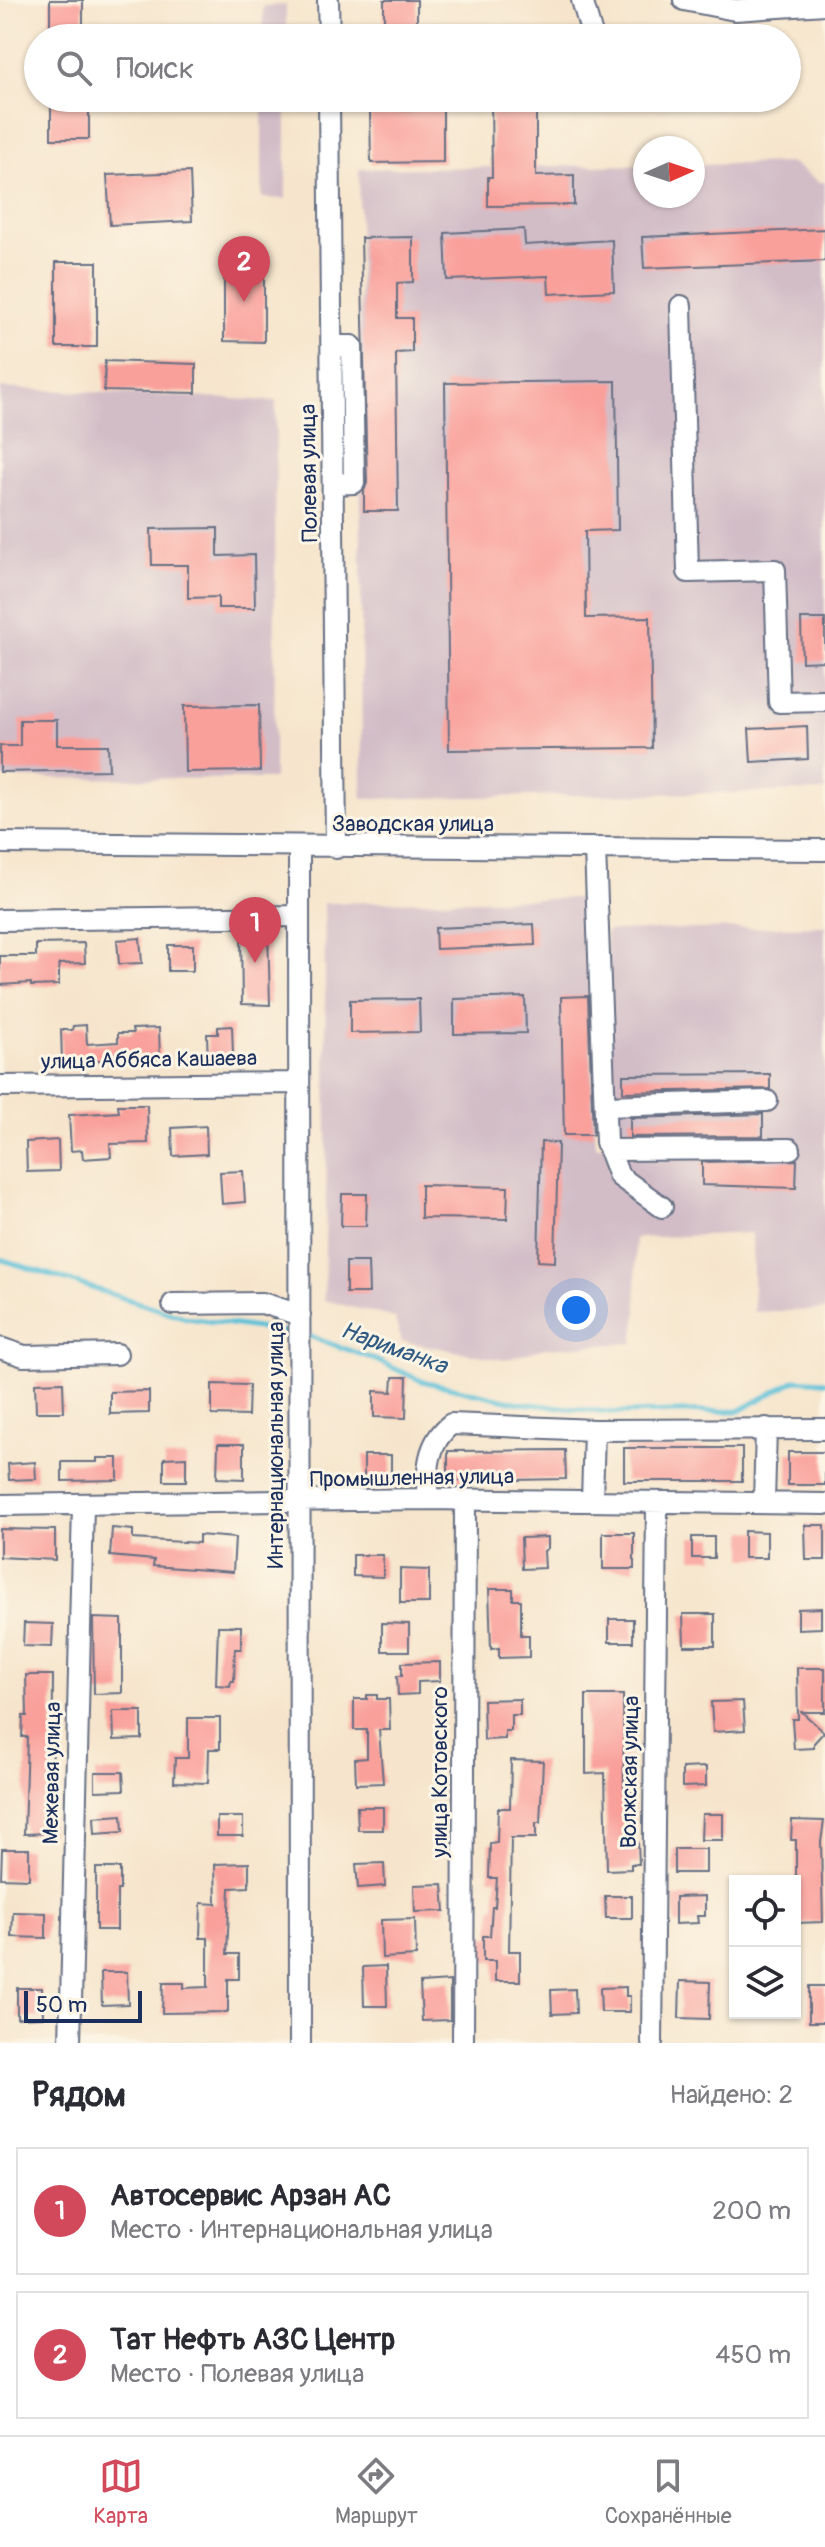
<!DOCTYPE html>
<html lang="ru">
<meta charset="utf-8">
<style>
:root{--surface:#fff;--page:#f2f2f3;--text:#2b2b33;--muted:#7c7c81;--line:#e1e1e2;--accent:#d1495b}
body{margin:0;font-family:Pangolin,sans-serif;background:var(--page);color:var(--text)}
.controls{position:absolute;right:24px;bottom:24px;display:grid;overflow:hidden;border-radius:0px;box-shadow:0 2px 6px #0004}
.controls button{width:72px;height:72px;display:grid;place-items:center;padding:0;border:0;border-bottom:2px solid var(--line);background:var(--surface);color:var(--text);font:40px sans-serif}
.compass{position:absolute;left:633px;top:136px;width:72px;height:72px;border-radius:50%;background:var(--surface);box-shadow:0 2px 6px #0004;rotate:87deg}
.scale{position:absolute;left:24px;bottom:20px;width:118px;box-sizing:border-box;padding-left:8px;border:4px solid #1b2f5e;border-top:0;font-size:22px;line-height:28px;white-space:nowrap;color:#1b2f5e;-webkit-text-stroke:6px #fcf5e5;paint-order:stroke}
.you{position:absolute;left:576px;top:1310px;width:28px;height:28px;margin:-20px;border:6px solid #fff;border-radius:50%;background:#1a73e8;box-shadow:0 0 0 12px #1a73e833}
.badge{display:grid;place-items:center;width:52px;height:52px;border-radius:50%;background:var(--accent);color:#fff;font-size:26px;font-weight:700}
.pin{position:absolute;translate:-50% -66px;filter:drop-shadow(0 2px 4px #0008)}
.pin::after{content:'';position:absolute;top:42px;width:28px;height:24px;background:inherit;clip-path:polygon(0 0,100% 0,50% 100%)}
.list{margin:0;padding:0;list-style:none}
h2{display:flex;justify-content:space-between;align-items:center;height:104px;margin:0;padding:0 32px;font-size:34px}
h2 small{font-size:26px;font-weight:400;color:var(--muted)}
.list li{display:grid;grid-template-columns:52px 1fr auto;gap:24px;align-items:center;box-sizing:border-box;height:128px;margin:0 16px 16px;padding:0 16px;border:2px solid var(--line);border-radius:0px}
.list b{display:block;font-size:30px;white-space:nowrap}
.list p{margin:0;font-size:26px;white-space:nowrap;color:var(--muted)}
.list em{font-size:26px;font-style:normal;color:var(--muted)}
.icon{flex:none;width:44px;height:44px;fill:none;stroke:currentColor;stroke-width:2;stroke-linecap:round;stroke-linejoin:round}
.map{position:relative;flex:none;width:825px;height:2043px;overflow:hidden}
.search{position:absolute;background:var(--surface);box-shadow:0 2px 6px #0004;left:24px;right:24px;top:24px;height:88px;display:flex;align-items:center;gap:20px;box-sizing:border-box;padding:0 28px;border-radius:44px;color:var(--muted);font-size:30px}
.sheet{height:392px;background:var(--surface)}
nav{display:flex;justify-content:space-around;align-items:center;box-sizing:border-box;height:112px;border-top:2px solid var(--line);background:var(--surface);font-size:22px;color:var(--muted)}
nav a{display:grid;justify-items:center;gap:4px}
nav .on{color:var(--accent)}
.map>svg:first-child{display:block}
</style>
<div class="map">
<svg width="825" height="2043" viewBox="0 0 825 2043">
<rect width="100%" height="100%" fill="#fcf5e5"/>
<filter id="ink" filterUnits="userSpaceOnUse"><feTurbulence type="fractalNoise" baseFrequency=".0125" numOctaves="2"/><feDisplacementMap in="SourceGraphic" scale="16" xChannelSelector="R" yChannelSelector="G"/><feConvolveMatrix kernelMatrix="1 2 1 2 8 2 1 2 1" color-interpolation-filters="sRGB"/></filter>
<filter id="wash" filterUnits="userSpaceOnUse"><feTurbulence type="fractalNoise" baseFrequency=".006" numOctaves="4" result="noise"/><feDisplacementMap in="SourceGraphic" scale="32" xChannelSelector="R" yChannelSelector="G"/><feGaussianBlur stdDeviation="1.8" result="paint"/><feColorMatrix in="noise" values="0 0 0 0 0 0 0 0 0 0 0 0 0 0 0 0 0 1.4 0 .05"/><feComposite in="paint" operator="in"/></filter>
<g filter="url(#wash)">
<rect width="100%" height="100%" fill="#f6e5cc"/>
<path fill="#d2bdc7" d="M286,5V38H263V6Z
M262,98H286V199L262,198Z
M792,163L819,182H825V791L362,799L359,169L645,165V196H693V165Z
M0,388L276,401L274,779L0,778Z
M586,898L595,1146H610L606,931L825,926V1310L754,1312L752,1233L635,1238L637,1314L633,1343L545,1348L505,1360L401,1341L395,1318L324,1300L327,1141L324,903Z"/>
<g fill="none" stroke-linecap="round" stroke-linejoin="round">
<path stroke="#5ac0d8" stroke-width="5" d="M0,1259L187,1318L293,1333
M303,1334L371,1358L422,1381L520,1403L618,1413L739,1411L796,1380L825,1382"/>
</g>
<g id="blocks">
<path fill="#f9a09b" d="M50,0H83V38H50Z
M384,0H417V38H384Z
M51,98H89V139H51Z
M491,98H536V176L574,175V205L488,206V177H492Z
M443,109V162L371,163L370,110Z
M190,172L192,221L110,225L107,175Z
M524,229L525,245L612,240L614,291L549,294L548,276L447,280L445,233Z
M825,229V261L644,268L642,237Z
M413,237V282L397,283V318H412V352L396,353L398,511H364V491L367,483L361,238Z
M56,262H97V347H56Z
M224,263H264V342L224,341Z
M105,361L196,364V393L104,391Z
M616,381L618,530L585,531L586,618L650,617L652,748L449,750L445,383Z
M218,528V556L254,555L255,608H218V597L188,598V565H152L151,529Z
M801,619H825V661L802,662Z
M259,705L260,771L185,772L184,706Z
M20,720H57V745H108L109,770L0,772V746H20Z
M807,726L808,759L751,762L749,729Z
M534,924L535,945L436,949L435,928Z
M268,929L270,1005L242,1004L241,930Z
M140,938L142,963L119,964L117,940Z
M84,943L85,963L59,964V985L31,986V983L0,985V956H36V944Z
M168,945H193V971H168Z
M588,996L593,1135H564L561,997Z
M525,997L526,1033L454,1034V999Z
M419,999L420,1032L350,1033V1000Z
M86,1025L87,1044L118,1042V1033H133L132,1029L159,1028L160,1059L62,1061L61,1030H72L73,1026Z
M232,1026L233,1054L228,1056V1064H208L207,1034H218V1027Z
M770,1074V1089L623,1092V1075Z
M118,1105H147L148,1143L110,1144L111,1157L83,1159L82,1150L71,1151L69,1115L119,1112Z
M763,1114V1136L630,1137V1118Z
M206,1126L207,1154L173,1156L172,1128Z
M58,1140L59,1171L27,1172L26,1142Z
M541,1142L558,1143L555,1262L538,1261Z
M797,1160L796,1188L702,1185V1162Z
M243,1171L245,1202L222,1204L220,1172Z
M421,1185L508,1187L507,1219L421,1218Z
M342,1194H367L366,1226H341Z
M346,1262H368L369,1293H346Z
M393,1377H407L406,1418L374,1417V1391L392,1392Z
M63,1382L64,1412H36L35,1383Z
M212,1384L249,1385L248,1416L212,1415Z
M149,1391V1413L110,1414V1392Z
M218,1444H244V1479L217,1478Z
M624,1448H742V1481H624Z
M565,1450L566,1479L448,1481V1451Z
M788,1452H825V1485H788Z
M364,1455H391V1479H364Z
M186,1457V1481H164V1458Z
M97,1458H118V1480L62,1481V1462H97Z
M35,1462L36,1479L9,1480L8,1464Z
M805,1525H825V1560H806Z
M112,1528L133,1530V1539L199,1543V1535L235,1538L233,1572L153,1566L154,1560L110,1556Z
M0,1529L55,1530V1560L0,1557Z
M744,1531L767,1532V1558H744Z
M603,1533H634V1569H603Z
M548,1537V1548L544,1551L545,1568L522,1569L521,1538Z
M692,1537H714V1558H692Z
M353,1555H383V1577L353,1576Z
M400,1569L429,1570V1603H400Z
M489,1589H513V1600H521V1635H529V1657L499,1658V1648L491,1649Z
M821,1608V1628L798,1629V1609Z
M683,1614H715V1646H684Z
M93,1618L122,1619V1693L94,1694Z
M609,1619H633V1642H609Z
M24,1623L53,1624L52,1647L23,1646Z
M382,1623L409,1624V1651H382Z
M218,1626H241V1649H235L234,1681H231L230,1686L216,1685Z
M440,1662V1681L418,1682V1694L398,1695L397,1676H402V1663Z
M797,1668H825V1712H802L824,1732L814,1743V1748L794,1749L792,1719H798Z
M26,1675H53L52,1833L24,1834L27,1737H22L23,1716H27Z
M367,1695H377V1699H389L390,1730H379L383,1783L356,1784L355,1759L367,1758V1730H354V1699H367Z
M586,1695H623L624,1792H633L635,1843L638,1842L639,1864H631V1869L607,1870L605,1773L586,1774Z
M520,1699V1715H511V1731H505V1739L484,1740L483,1700Z
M743,1701L745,1730L713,1732L711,1702Z
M113,1711H142V1739L114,1740Z
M188,1718H220V1749H209L208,1783L174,1782L175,1758H188Z
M511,1760L543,1761L540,1823H536V1838H511L509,1951H520V1981H495V1961H483V1936H490L492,1907H495L497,1878H489L490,1843L497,1842L498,1808H510Z
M706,1767V1786L682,1787V1768Z
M95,1772H123L124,1790L95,1791Z
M357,1807H383V1830H358Z
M702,1814H723V1840H701Z
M122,1815L123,1832L95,1834L94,1817Z
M217,1817H243V1836H217Z
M792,1820L824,1821L821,1842L823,1922L796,1923V1840H791Z
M2,1849H29V1879L1,1878Z
M674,1849H706V1873H674Z
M249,1863V1887L230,1888L227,1954H239V1979H228V2012L162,2013L163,1983H184V1988L208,1987V1938H200L201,1903L216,1904L215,1864Z
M384,1863L385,1886L358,1888L356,1864Z
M96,1868H120V1890H117V1930H96Z
M443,1884L445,1911L415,1912L414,1885Z
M605,1896H632V1918H606Z
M705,1896V1916H697L698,1923L675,1924V1897Z
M13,1912L46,1913V1938L12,1937Z
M415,1919L416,1956L382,1958L381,1920Z
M386,1966L387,2006H364L363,1967Z
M101,1972H127L128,2004L102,2005Z
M450,1981V2020L422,2021L420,1983Z
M680,1981L710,1982L709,2019L679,2018Z
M809,1986H825V2022H809Z
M626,1987V1996H630V2012H601L600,1988Z
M17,1988H42L43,2017L17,2018Z
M575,1989L576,2013L552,2014L551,1990Z"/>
</g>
</g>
<g filter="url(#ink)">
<use href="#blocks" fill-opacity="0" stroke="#686f84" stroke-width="2"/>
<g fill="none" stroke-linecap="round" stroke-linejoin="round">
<defs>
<path id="minor" d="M328,0L329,38
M582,0L593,38
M684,0L735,10L825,4
M329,98L336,848
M681,306L688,572L775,570L779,702L825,701
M332,346H352L354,483L333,484
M0,843L825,850
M299,847L300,2043
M595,849L606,1142L619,1176L662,1207
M0,920L299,916
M0,1086L299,1083
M605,1106L767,1101
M609,1150L790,1149
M173,1304L262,1303L300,1315
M0,1348L24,1356L117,1354
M427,1499C427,1470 427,1443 451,1424L594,1430L825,1429
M592,1501L594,1430
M764,1502L766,1428
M0,1505L427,1499L825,1504
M70,2043L83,1505
M463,2043L465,1500
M652,2043L657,1502"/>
</defs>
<use href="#minor" stroke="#686f84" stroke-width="24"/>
<use href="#minor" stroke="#fff" stroke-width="20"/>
</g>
</g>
<g text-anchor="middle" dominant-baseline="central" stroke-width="6" stroke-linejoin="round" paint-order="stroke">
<g font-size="22" fill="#1b2f5e" stroke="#fcf5e5">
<text transform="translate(309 473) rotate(-91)">Полевая улица</text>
<text x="413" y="824">Заводская улица</text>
<text transform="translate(149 1060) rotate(-1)">улица Аббяса Кашаева</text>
<text transform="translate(276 1445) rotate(-90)">Интернациональная улица</text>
<text transform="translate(412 1478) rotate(-1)">Промышленная улица</text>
<text transform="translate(440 1772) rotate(-90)">улица Котовского</text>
<text transform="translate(630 1772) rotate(-89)">Волжская улица</text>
<text transform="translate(52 1773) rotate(-89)">Межевая улица</text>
</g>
<g font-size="24" font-style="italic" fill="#2e5a83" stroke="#fcf5e5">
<text transform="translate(394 1348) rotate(20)">Нариманка</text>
</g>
</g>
</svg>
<div class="controls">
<button><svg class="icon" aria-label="locate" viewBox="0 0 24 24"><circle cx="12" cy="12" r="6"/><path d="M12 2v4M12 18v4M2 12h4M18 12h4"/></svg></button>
<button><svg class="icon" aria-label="layers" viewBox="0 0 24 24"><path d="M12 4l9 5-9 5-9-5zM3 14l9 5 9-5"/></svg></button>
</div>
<svg class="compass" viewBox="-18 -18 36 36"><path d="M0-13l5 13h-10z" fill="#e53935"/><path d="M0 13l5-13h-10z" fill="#7c7c81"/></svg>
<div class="scale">50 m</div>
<div class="you"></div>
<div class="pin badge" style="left:255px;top:963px">1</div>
<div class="pin badge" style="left:244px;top:302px">2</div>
<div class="search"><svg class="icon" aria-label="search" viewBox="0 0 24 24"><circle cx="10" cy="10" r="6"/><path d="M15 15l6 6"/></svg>Поиск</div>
</div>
<section class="sheet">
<h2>Рядом<small>Найдено: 2</small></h2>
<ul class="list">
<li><span class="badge">1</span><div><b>Автосервис Арзан АС</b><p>Место · Интернациональная улица</p></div><em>200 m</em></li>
<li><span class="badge">2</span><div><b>Тат Нефть АЗС Центр</b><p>Место · Полевая улица</p></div><em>450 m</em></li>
</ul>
</section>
<nav>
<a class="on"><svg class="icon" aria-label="map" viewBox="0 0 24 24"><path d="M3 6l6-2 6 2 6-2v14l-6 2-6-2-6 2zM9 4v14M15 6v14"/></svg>Карта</a>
<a><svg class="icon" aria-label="directions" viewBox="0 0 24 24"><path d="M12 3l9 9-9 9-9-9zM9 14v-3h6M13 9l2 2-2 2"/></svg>Маршрут</a>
<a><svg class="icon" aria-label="saved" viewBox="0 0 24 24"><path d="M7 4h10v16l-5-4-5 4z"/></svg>Сохранённые</a>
</nav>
